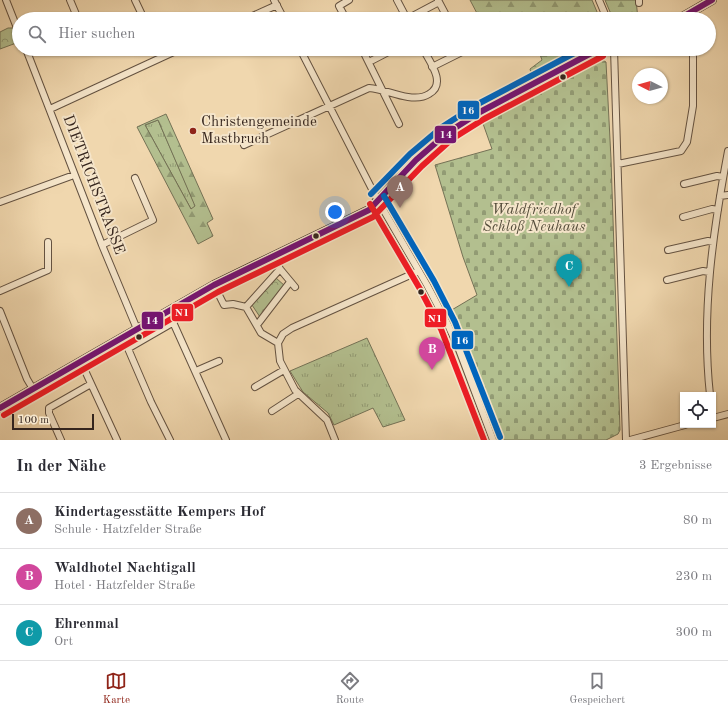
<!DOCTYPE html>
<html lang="de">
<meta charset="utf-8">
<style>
:root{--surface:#fff;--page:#f2f2f3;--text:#2b2b33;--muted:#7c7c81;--line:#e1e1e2;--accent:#8f2418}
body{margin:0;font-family:"Old Standard TT",serif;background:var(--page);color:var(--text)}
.controls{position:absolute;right:12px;bottom:12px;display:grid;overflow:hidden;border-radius:0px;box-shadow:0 1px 3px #0004}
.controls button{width:36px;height:36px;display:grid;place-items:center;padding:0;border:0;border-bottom:1px solid var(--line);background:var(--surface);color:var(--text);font:20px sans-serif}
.compass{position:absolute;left:632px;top:68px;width:36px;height:36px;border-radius:50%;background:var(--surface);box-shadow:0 1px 3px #0004;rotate:276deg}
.scale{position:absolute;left:12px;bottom:10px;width:82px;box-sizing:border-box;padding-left:4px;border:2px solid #35251d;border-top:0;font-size:11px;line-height:14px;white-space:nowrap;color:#35251d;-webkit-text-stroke:3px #f5e5ca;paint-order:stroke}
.you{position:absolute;left:335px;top:212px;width:14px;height:14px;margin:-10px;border:3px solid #fff;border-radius:50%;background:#1a73e8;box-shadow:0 0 0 6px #1a73e833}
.badge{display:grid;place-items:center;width:26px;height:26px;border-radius:50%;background:var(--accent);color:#fff;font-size:13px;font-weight:700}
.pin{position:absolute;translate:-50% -33px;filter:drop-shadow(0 1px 2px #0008)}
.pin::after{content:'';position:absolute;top:21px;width:14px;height:12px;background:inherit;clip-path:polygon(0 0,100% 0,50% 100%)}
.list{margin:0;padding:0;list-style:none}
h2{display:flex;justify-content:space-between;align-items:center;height:52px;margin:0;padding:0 16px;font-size:17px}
h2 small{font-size:13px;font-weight:400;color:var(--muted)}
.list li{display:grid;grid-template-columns:26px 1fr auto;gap:12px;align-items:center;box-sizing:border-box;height:56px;padding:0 16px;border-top:1px solid var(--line)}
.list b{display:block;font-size:15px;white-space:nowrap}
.list p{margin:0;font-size:13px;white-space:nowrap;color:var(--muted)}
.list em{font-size:13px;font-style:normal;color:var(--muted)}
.icon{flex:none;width:22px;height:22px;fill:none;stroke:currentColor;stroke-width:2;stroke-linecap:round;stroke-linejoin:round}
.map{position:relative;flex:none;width:728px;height:440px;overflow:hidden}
.search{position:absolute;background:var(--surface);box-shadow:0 1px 3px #0004;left:12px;right:12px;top:12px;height:44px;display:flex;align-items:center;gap:10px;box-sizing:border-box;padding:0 14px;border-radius:22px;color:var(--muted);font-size:15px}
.sheet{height:220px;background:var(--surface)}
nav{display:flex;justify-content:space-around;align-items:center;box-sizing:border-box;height:56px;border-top:1px solid var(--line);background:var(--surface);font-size:11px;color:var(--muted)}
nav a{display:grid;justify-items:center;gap:2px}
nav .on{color:var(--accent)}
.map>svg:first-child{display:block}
</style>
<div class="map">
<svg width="728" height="440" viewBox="0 0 728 440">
<defs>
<pattern id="grass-tufts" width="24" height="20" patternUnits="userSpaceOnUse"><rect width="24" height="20" fill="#b3bf8f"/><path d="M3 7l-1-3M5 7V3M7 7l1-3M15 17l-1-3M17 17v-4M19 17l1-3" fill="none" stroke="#929b74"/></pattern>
<pattern id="forest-firs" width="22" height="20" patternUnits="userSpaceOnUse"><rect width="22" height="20" fill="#b3bf8f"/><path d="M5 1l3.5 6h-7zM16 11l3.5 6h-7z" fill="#929b74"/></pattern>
<pattern id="cemetery-stones" width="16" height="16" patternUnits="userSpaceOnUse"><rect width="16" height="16" fill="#b3bf8f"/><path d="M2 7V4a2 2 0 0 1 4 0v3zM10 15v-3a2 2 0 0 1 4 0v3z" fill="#929b74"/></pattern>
<pattern id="park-crowns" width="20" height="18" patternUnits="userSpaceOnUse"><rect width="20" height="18" fill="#b3bf8f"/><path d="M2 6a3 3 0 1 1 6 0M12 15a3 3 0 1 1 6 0" fill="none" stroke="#929b74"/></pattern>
</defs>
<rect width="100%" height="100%" fill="#f0d7ae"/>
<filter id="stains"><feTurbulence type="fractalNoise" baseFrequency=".005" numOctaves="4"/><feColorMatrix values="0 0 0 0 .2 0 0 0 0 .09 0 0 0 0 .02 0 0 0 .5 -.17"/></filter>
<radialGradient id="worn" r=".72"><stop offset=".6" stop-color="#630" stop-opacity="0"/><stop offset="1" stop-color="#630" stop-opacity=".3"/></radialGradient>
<path fill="url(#grass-tufts)" stroke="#747256" d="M158,120L196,207L191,209L145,125Z
M367,338L405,420L383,427L373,408L334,425L328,413L303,392L290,371Z"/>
<path fill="url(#forest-firs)" stroke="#747256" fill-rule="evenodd" d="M470,0H592L600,19H480Z
M605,0H636L638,19H613Z
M538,49H577L532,77L530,69L542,60Z
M166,114L213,219L207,223L213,236L198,244L137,127ZM158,120L195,206L191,209L145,125Z"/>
<path fill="url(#cemetery-stones)" stroke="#747256" d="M599,58L606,62L611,159L620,430L618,434L606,440H500L465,345L450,311L477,295L463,257L435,165L492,149L481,118Z"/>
<path fill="url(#park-crowns)" stroke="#747256" d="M8,28H13L19,42L0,49V32Z
M276,278L285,286L260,317L252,305Z"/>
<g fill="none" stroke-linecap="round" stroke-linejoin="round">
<defs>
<path id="minor" d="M6,0L19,33
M70,0L78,19
M135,0L144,19
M274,0L284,19
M397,0L407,19
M438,0L448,19
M599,0L607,19
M639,0V3
M246,19L277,5
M346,19L339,6L349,0
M407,19L439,2
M26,49L102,245L137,329
M157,49L161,57
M300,49L376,197L427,285L448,325L458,347L493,440
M362,49L399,124
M614,49L626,440
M369,62L394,49
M432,67L462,52V49
M50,109L180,49
M244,145L369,88C383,89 394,95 408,97C415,98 423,98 429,94C447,84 430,62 423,49
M618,164L681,151L687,142L693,106V49
M684,184L717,176L723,177
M720,196L728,195
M0,202L74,175
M683,217L712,209L718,210
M102,245L153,220L135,178
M668,250L708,241L713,242
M273,256L280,269L295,287
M667,280L703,271L709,272
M214,285L224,305L233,304L246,307L261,333L278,343
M0,291L48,270V242
M246,307L280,269
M0,311L27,379L33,389
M168,311L226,440
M257,325L290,282
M123,337L151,402L170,440
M129,348L174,322
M81,362L117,440
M196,371L219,361
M255,387L284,370
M710,395C701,313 713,231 728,151
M272,411L298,394
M713,418L728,414
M61,440L49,413V408L91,384
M335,440L327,420L295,390L280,361L278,343L283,334L292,328L419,271
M630,440L685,425"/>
<path id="major" d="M679,19L712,0
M0,408L214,285L369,210L416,160L447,133L480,112L599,49"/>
</defs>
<use href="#minor" stroke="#645241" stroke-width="8"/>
<use href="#major" stroke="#35251d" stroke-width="10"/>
<use href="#minor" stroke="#f5e5ca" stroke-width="6"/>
<use href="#major" stroke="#e8bc77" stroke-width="8"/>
<defs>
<path id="bus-1" d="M679,19L712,0
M0,408L214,285L369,210L416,160L447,133L480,112L599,49"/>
<path id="bus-2" d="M370,204L420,289L441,329L484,440
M4,415L218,292L373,217L422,166L452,139L484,119L603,56"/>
<path id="bus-3" d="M371,194L410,154L442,127L476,105L582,49
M384,196L434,281L455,322L500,437"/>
</defs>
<use href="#bus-1" stroke="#f5e5ca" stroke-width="9"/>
<use href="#bus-2" stroke="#f5e5ca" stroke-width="9"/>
<use href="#bus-3" stroke="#f5e5ca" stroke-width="9"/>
<use href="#bus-1" stroke="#751372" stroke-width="6"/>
<use href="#bus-2" stroke="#ee1c25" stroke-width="6"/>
<use href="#bus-3" stroke="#0065bd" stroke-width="6"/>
</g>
<g fill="#35251d" stroke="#f5e5ca" stroke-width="1.5">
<circle cx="563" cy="77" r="3.5"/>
<circle cx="316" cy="236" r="3.5"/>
<circle cx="421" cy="292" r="3.5"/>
<circle cx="139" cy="337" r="3.5"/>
</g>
<circle fill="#8f2418" stroke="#f5e5ca" stroke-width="1.5" cx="193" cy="131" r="4"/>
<g text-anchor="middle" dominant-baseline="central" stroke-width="4" stroke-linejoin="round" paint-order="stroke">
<g font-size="15" fill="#35251d" stroke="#f5e5ca" text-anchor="start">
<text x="201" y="122">Christengemeinde<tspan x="201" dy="17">Mastbruch</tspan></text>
</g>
<g font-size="15" fill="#35251d" stroke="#f5e5ca">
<text transform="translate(93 185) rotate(69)">DIETRICHSTRASSE</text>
</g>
<g font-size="15" font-style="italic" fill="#544c3a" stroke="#f5e5ca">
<text x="534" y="210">Waldfriedhof<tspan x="534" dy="17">Schloß Neuhaus</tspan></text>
</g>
</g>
<g stroke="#f5e5ca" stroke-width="1.5">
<rect x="457" y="100" width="23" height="20" rx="4" fill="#0065bd"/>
<rect x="434" y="125" width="23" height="19" rx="4" fill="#751372"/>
<rect x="171" y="303" width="23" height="19" rx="4" fill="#ee1c25"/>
<rect x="424" y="308" width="23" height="20" rx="4" fill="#ee1c25"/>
<rect x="141" y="311" width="23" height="19" rx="4" fill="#751372"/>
<rect x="451" y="330" width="23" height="20" rx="4" fill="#0065bd"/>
</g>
<g font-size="11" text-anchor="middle" font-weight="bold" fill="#fff">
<text x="468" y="114">16</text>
<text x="446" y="138">14</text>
<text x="182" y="316">N1</text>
<text x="435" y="322">N1</text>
<text x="152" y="324">14</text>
<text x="462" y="344">16</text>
</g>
<rect width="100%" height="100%" filter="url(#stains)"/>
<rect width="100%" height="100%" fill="url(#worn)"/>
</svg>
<div class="controls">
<button><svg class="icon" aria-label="locate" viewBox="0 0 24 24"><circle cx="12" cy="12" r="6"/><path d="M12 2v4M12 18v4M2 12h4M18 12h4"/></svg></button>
</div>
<svg class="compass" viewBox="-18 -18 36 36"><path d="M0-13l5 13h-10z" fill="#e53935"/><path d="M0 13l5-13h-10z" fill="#7c7c81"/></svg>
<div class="scale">100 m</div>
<div class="you"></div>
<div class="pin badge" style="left:400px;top:208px;background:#8d6e63">A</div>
<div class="pin badge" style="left:432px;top:370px;background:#d1479c">B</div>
<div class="pin badge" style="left:569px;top:287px;background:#0f9aa8">C</div>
<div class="search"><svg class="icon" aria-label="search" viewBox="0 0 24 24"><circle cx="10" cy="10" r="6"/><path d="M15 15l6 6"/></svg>Hier suchen</div>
</div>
<section class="sheet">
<h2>In der Nähe<small>3 Ergebnisse</small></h2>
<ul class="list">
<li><span class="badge" style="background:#8d6e63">A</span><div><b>Kindertagesstätte Kempers Hof</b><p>Schule · Hatzfelder Straße</p></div><em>80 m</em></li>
<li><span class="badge" style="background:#d1479c">B</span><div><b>Waldhotel Nachtigall</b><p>Hotel · Hatzfelder Straße</p></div><em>230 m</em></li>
<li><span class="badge" style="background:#0f9aa8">C</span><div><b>Ehrenmal</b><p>Ort</p></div><em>300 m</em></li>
</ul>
</section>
<nav>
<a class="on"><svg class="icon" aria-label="map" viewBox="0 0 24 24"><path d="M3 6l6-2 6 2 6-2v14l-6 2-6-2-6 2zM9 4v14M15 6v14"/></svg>Karte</a>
<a><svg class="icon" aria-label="directions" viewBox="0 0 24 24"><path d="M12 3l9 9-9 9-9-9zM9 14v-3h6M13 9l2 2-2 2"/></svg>Route</a>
<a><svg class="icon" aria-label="saved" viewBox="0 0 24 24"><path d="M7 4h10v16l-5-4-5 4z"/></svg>Gespeichert</a>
</nav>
